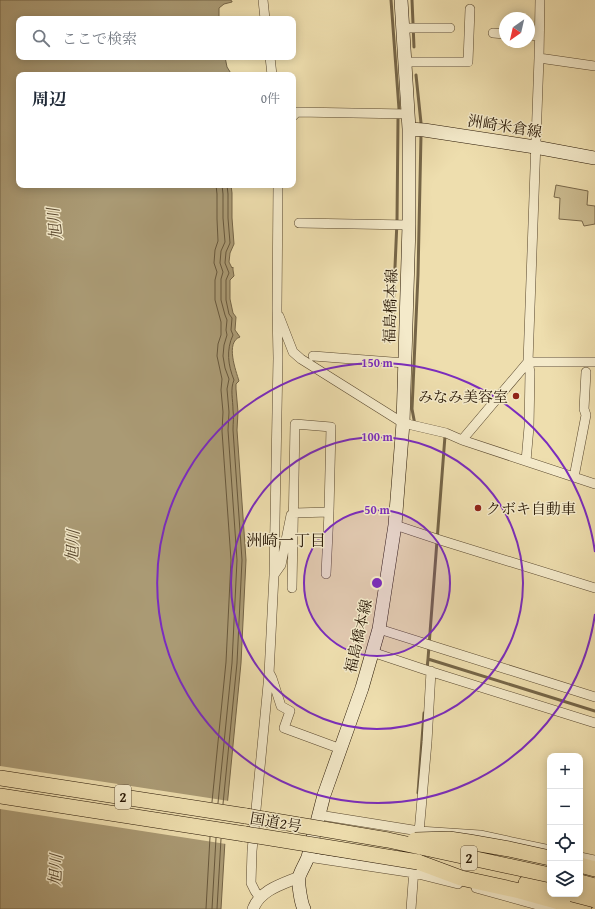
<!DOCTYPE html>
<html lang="ja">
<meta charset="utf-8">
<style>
:root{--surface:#fff;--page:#f6f6f7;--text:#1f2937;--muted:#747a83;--line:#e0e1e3}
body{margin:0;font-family:"Gentium Book Plus","Noto Serif JP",serif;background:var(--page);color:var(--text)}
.controls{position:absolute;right:12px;bottom:12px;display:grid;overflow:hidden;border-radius:8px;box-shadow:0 2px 10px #0003}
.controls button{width:36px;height:36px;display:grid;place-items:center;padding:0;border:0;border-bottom:1px solid var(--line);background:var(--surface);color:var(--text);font:20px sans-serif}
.compass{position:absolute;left:499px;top:12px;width:36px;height:36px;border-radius:50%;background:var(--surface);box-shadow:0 2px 10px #0003;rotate:214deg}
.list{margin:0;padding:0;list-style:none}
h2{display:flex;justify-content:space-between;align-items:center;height:52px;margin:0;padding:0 16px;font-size:17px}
h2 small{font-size:13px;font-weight:400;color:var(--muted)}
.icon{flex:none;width:22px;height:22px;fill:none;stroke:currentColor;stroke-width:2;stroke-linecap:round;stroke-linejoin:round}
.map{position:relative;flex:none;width:595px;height:909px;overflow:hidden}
.search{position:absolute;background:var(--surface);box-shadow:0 2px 10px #0003;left:16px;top:16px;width:280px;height:44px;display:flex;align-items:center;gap:10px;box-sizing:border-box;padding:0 14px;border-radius:8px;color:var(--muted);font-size:15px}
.panel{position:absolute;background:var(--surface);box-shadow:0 2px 10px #0003;left:16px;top:72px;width:280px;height:116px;border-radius:8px}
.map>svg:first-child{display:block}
</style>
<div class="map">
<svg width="595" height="909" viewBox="0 0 595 909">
<rect width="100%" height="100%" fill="#eedeae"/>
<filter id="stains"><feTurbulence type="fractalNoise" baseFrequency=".005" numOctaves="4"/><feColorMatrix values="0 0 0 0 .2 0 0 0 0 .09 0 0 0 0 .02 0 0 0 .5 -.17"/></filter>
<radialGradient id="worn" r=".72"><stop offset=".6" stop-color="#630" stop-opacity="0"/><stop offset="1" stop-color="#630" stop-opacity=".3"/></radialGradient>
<path fill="#ccbc91" stroke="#79684a" d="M556,185L588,191L587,205L595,206V224L584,226L582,221L559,219L560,198L554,197Z"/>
<path fill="#aa9a74" stroke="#756547" d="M0,0H230L232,1V2L224,4L219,8V19H19V57H225L227,67L232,75H19V185H231L232,193V218L234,244L230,253L229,262L232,268L233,267V270L234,276L230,280V299L233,313L236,317L235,330L240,337C225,342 236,371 239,381L236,384V389L238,412L237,430L246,560L241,663L227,807L221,909H0Z"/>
<path fill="#eedeae" d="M0,766L229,801L226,844L0,809Z"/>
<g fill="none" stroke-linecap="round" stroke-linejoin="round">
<path stroke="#68583c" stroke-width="1" d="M212,802L226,662L231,560L222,431L223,412L221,390L222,379L217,356L218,344L221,335V322L215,300V280L217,272L214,263L215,250L218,241L217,219V194L216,185
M218,803L232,663L237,560L228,430L229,412L227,389L229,379L225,368L223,356L224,345L227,335L226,330L227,320L225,315L221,300V279L223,272L220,263L221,251L225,242L223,218V194L222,185
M223,804L237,663L242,560L233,430C233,423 234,416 233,410C233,400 230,389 234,380C228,365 226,350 233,335L231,330L232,318L229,314L226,300V280L229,273L225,263L226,252L230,243L228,218V194L227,185
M206,909L210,837
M212,909L216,838
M217,909L221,839"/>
<path stroke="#756547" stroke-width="3" d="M391,0L399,109
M412,0L414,47
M416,75L421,123
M392,336L397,221L398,119
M415,425L412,409L418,275L421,135
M443,435L445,436L428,659L595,711
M427,669L428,659
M418,793L424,713"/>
<defs>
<path id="minor" d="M263,0L265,19
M403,28H450
M493,33L505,34
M529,35L539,36
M270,57L272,75
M539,58L595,66
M405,62H468L470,9
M293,116L297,112L408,114
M299,223L409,225
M279,316L293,352L301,359L403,423L446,433L462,440L595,484
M313,356L405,363
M462,440L528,362H595
M526,461L529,427L530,372L528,362L539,58L540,0
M574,477L586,415L584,409L586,372
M395,525L440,540L595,588
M274,575L281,565L291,515L294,513L329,512
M292,588L295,424L331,427L329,512L326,574
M379,629L595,697
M372,652L429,671L595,723
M270,674L272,678L281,706L290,711L284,728L341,749
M319,815L419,831L480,835L550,850
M418,844L427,742L431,671
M308,857L414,873L458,884
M580,857L595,860
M476,888L552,909
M260,898L255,891L251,883L252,851L269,674L274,575L278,358L277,309L278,185
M411,909L414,869"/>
<path id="tertiary" d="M253,909C260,890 282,884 299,877"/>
<path id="secondary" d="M409,129L424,130L535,147L595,158
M304,909C301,903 298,884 299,878C299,874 306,863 308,857L324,795L362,688L379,629L395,525L403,423L409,225V129L401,0"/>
<path id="trunk" d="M0,778L246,816
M0,796L245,834
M418,862L461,878L520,891L584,909
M580,865L595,869
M526,883L550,888"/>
</defs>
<use href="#minor" stroke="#58472e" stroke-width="10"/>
<use href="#tertiary" stroke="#58472e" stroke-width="12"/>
<use href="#secondary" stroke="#261503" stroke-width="14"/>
<use href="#trunk" stroke="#261503" stroke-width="16"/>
<use href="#minor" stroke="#f4eaca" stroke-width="9"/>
<use href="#tertiary" stroke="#f4eaca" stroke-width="11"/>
<use href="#secondary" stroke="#f4eaca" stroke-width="13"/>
<use href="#trunk" stroke="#eedeae" stroke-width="15"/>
<defs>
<path id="trunk-bridge" d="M246,816L388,840L550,875
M245,834L418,862
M415,840L449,839L469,842L509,849L550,858
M580,882L595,886
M572,894L595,900"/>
</defs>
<use href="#trunk-bridge" stroke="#261503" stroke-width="16" stroke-linecap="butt"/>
<use href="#trunk-bridge" stroke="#eedeae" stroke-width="15"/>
</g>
<circle cx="377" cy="583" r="73" fill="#7b2cbf" fill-opacity=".12"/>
<g fill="none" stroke="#7b2cbf" stroke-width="2">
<circle cx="377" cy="583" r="73"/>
<circle cx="377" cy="583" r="146"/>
<path d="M595 614A220 220 0 1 1 595 552"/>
</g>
<g fill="#8f2418" stroke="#f4eaca" stroke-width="1.5">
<circle cx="516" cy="396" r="4"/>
<circle cx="478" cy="508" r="4"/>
</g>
<g text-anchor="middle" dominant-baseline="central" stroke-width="3" stroke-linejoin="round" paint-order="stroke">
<g fill="#f4eaca" stroke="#64553f" stroke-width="1">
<rect x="115" y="785" width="16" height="24" rx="3"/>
<rect x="461" y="846" width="16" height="24" rx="3"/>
</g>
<g font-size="14" font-weight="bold" fill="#261503">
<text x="123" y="797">2</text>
<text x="469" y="858">2</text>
</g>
<g font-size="15" fill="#261503" stroke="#f4eaca">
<text transform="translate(505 126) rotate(9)">洲崎米倉線</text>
<text transform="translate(390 306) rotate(-88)">福島橋本線</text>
<text transform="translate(358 636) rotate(-77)">福島橋本線</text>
<text transform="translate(276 822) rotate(10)">国道2号</text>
</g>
<g font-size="15" fill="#261503" stroke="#f4eaca" text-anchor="end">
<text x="508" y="396">みなみ美容室</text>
<text x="486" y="508" text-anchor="start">クボキ自動車</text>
</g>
<g font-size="16" font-style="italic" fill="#5b4a30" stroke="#f4eaca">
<text transform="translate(54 224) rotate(-96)">旭川</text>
<text transform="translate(72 546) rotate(-87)">旭川</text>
<text transform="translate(55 870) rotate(-87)">旭川</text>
</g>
<g font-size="16" fill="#261503" stroke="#f4eaca">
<text x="286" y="540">洲崎一丁目</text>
</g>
</g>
<circle cx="377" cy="583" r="6" fill="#7b2cbf" stroke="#f4eaca" stroke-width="2"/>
<g font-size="12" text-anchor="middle" font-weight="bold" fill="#7b2cbf" stroke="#f4eaca" stroke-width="3" stroke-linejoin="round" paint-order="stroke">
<text x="377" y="367">150 m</text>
<text x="377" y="441">100 m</text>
<text x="377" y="514">50 m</text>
</g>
<rect width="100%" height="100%" filter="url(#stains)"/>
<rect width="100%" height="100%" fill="url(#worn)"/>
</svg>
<div class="controls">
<button>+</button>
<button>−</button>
<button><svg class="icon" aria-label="locate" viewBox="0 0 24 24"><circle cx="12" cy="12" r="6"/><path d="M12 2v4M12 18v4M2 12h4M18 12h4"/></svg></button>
<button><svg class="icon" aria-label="layers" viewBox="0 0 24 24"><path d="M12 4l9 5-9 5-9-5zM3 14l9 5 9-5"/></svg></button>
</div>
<svg class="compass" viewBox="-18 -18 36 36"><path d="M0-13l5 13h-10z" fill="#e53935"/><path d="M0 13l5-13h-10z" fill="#747a83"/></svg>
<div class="search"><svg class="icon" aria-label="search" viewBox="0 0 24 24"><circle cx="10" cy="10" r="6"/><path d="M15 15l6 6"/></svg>ここで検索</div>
<section class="panel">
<h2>周辺<small>0件</small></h2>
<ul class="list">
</ul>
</section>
</div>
